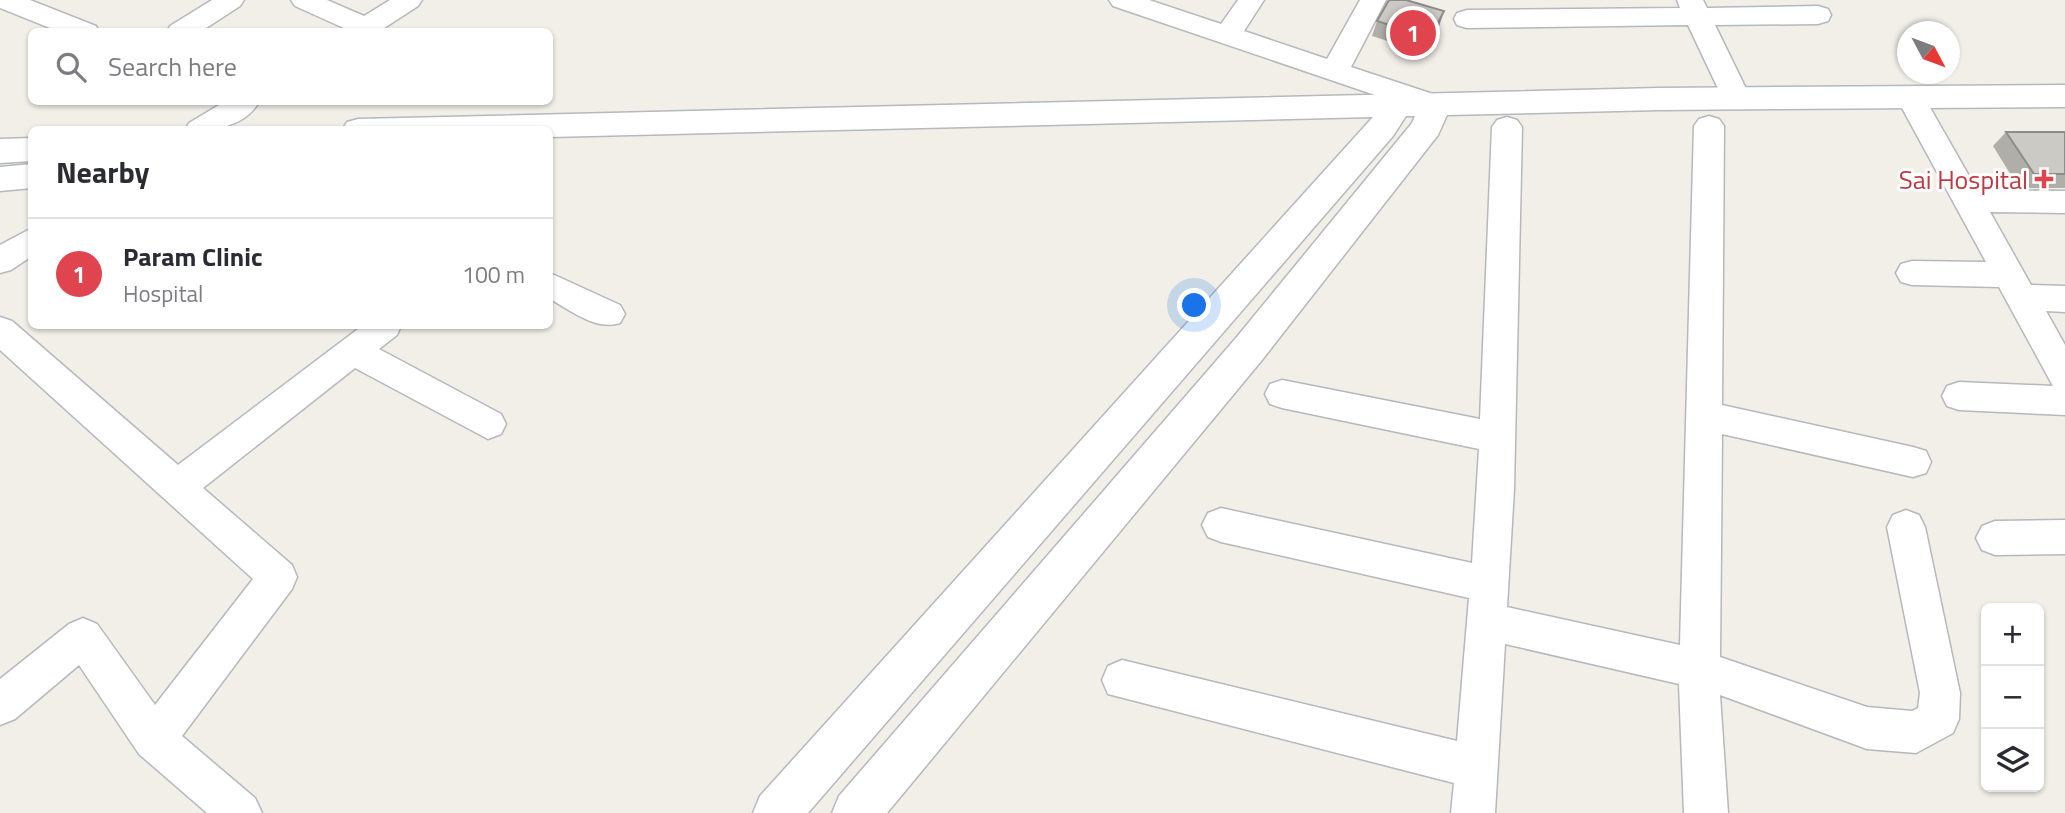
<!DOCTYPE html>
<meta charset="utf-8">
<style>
:root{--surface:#fff;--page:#f7f7f7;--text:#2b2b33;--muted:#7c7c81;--line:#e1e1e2;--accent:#7c3aed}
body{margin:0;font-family:"Titillium Web",sans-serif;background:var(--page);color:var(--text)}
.controls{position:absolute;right:21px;bottom:21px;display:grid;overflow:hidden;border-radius:10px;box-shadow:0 2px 5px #0004}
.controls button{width:63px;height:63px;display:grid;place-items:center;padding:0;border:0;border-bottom:2px solid var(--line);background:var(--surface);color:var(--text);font:35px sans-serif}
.compass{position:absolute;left:1897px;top:21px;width:63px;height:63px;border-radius:50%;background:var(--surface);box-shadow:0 2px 5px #0004;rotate:131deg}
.you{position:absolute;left:1195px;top:306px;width:24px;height:24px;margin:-18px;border:5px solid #fff;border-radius:50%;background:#1a73e8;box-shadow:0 0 0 10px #1a73e833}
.badge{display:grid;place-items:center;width:46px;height:46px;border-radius:50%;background:var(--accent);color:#fff;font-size:23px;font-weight:700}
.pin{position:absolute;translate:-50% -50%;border:4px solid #fff;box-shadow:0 2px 7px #0006}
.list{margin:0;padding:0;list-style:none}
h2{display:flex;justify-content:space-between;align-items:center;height:91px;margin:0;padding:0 28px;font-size:30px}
h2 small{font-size:23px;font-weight:400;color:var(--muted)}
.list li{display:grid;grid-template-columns:46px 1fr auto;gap:21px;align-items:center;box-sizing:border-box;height:112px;padding:0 28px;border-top:2px solid var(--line)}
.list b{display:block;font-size:26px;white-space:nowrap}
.list p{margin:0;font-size:23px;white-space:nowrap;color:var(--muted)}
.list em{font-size:23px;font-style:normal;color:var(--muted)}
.icon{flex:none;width:38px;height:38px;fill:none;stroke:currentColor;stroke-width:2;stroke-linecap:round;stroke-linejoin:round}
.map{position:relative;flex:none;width:2065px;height:813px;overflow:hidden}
.search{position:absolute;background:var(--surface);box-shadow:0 2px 5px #0004;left:28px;top:28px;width:525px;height:77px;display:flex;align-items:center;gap:18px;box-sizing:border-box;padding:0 24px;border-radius:10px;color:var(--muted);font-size:26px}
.panel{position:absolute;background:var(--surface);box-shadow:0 2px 5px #0004;left:28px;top:126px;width:525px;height:203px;border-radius:10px}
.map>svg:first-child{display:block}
</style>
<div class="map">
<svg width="2065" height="813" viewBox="0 0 2065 813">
<rect width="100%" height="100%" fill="#f1efe8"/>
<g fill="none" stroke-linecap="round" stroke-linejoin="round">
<defs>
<path id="minor" d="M0,0H30L96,26L99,32H60L0,8Z
M212,0H244L240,6L200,32H167L170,26Z
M291,0H327L364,16L390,0H422L418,6L378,32H345L346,29L295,6Z
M1109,0H1149L1221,24L1238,0H1264L1244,31L1327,59L1360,0H1386L1351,67L1445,98L1449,105L1445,112L1435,115L1425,112L1113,6Z
M1677,0H1703L1707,8L1818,6L1828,9L1831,15L1828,21L1818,24L1715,25L1751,99L1747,106L1737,109L1727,106L1723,99L1688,25L1467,28L1457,25L1454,19L1457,13L1467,10L1680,8Z
M1910,87L1920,90L1977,190L2065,191V213L1990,212L2031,285L2065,286V312L2046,311L2065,345V415L1959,410L1947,406L1942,396L1947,386L1959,382L2053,386L1999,287L1912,285L1901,282L1896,273L1901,264L1912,261L1986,262L1896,97L1900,90Z
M224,102H259C243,129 212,130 185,130L189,123Z
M1709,116L1719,119L1724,126L1722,405L1913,447L1926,451L1931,462L1926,473L1913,477L1722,434L1720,657L1867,707L1912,711L1918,708L1920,693L1887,527L1893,515L1906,510L1919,515L1925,527L1960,693L1959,719L1953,733L1916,753L1867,749L1720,695L1728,813H1684L1679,684L1505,644L1495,813H1451L1454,783L1108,694L1102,680L1108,666L1122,660L1457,741L1469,598L1221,542L1208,537L1202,525L1208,513L1221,508L1472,563L1479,449L1282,408L1270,404L1265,394L1270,384L1282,380L1480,419L1492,127L1497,120L1507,117L1517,120L1522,127L1514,489L1507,607L1680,645L1694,126L1699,119Z
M32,228V256L11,270L0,273V245Z
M550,273L620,305L625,314L620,323C596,331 570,310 550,299Z
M0,317L12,321L178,465L362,326H401L397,335L379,349L501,414L506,424L501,434L488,439L355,368L203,488L292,565L297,577L292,589L182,736L255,798L262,813H207L139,754L79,665L15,719L0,725V679L69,624L83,618L97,624L155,705L253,579L0,350Z
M2065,520V554L1995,555L1982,550L1976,538L1982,526L1995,521Z"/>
<path id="tertiary" d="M2065,85V107L1659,110L1447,115L1438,135L1262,360L887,813H832L839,796L1236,338L1412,123L1415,116H1406L1393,136L808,813H753L760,796L1373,117L550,137V130H342L347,122L358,119L1659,88Z
M32,138V161L0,163V139Z
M32,164V188L0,191V167Z"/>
</defs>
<use href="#minor" stroke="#b5b8bc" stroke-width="3"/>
<use href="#tertiary" stroke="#b5b8bc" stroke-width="3"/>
<use href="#minor" fill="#fff" fill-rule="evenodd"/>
<use href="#tertiary" fill="#fff" fill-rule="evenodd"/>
</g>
<path fill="#afaea9" d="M1444,11L1439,26L1425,53L1372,36L1377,21Z
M2006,132H2065V188H2019L1993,146Z"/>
<path fill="#8f8d8a" d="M1444,11L1439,26L1425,53L1430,38Z"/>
<path fill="#cccac5" stroke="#8f8d8a" stroke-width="2" d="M1389,0H1406L1444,11L1430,38L1377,21Z
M2006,132H2065V174H2034Z"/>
<path fill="#e0444e" stroke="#fff" stroke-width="2.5" d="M2040.5 168.5h7v7h7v7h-7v7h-7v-7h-7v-7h7z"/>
<g text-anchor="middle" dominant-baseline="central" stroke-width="6" stroke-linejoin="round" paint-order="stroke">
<g font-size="26" fill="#be3a42" stroke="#fff" text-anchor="end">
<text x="2028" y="179">Sai Hospital</text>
</g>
</g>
</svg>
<div class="controls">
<button>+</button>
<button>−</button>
<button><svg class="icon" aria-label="layers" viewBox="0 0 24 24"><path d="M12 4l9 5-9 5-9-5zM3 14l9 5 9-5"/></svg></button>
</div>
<svg class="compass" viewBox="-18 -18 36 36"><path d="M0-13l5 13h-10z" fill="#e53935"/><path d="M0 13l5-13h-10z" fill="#7c7c81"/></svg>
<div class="you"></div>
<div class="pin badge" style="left:1413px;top:33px;background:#e0444e">1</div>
<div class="search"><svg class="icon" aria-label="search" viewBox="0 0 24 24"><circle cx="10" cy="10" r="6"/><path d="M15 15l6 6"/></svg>Search here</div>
<section class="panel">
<h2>Nearby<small></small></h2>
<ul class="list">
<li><span class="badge" style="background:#e0444e">1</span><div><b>Param Clinic</b><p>Hospital</p></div><em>100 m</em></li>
</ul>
</section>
</div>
